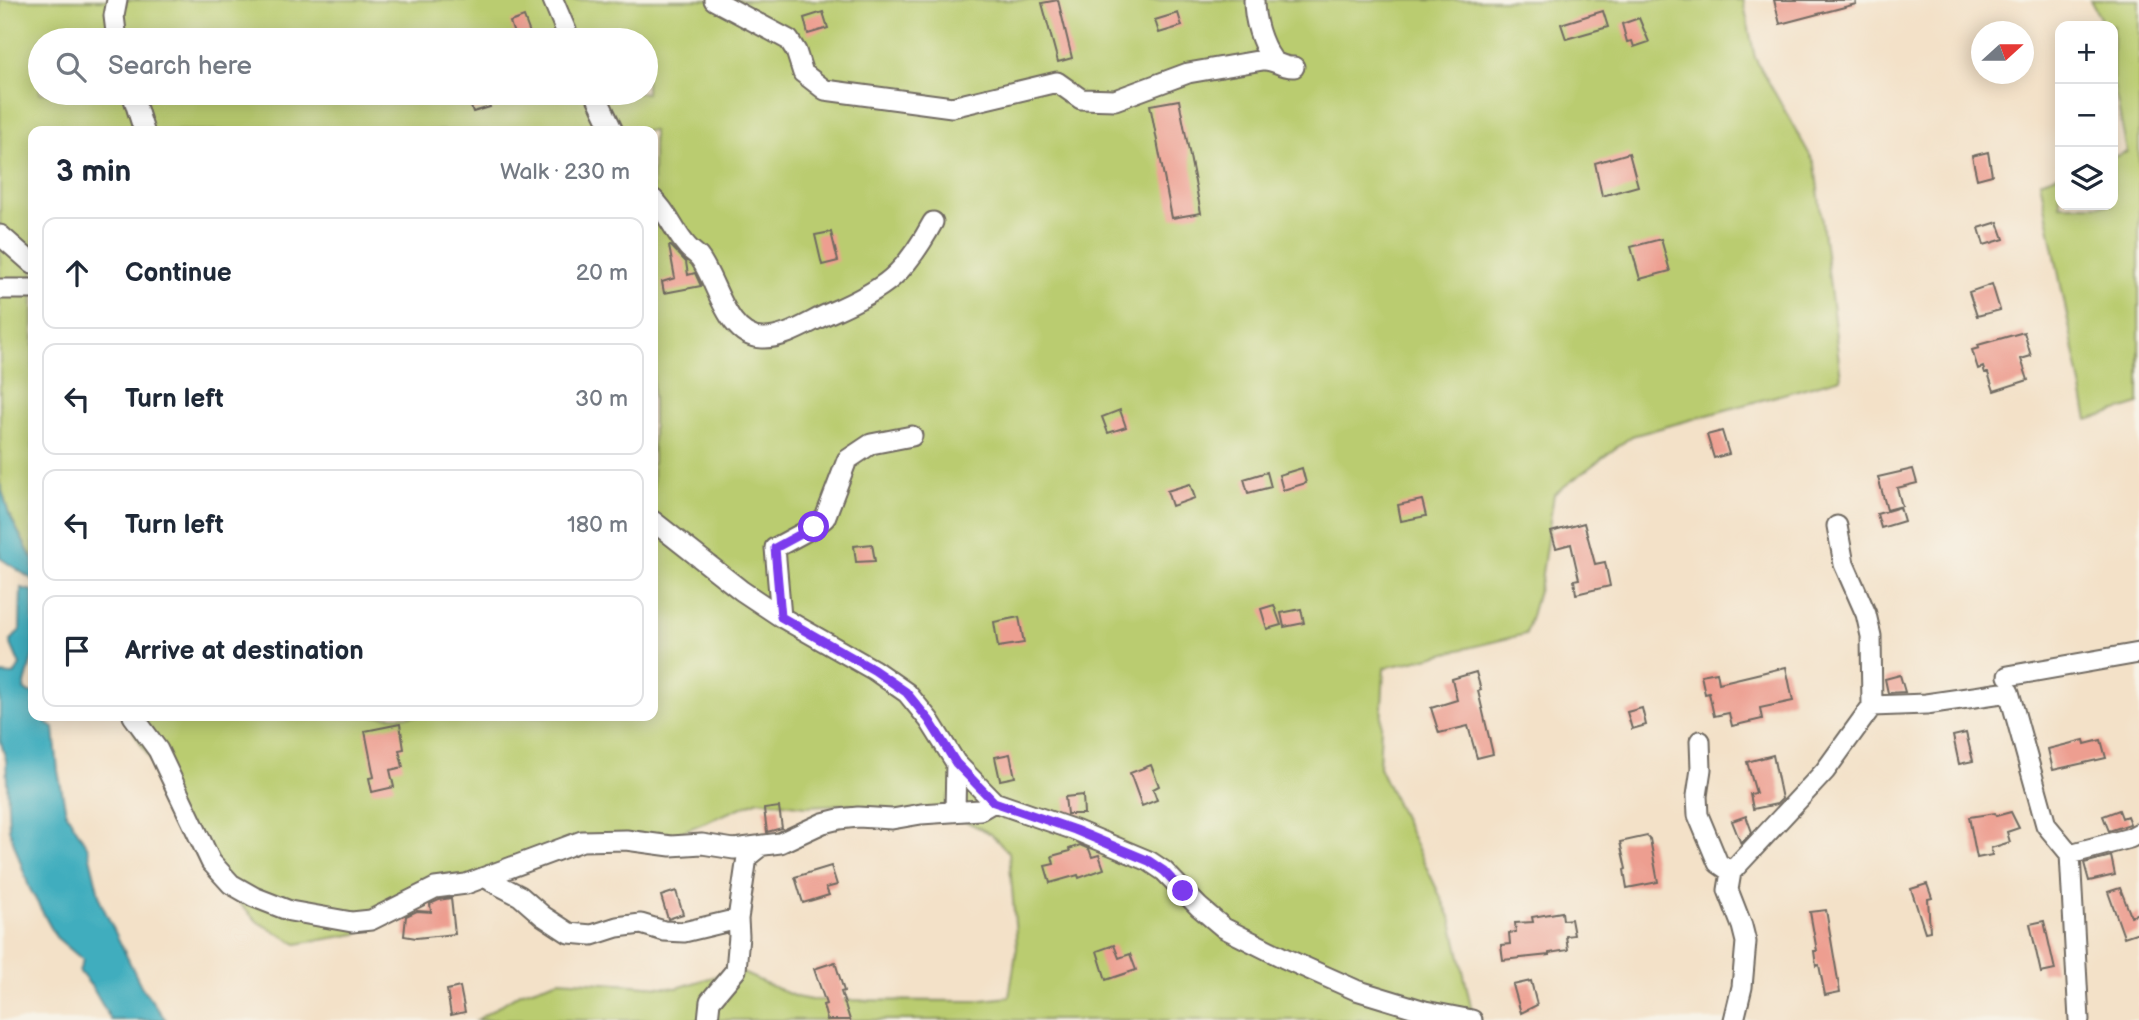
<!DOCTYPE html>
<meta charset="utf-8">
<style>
:root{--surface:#fff;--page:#f2f2f3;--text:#1f2937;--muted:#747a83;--line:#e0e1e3}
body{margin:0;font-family:"Balsamiq Sans",sans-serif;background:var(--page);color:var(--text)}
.controls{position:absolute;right:21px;top:21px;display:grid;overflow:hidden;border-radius:14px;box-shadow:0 4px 18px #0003}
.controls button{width:63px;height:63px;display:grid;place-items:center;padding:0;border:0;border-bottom:2px solid var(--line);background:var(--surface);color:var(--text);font:35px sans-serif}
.compass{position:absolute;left:1971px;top:21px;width:63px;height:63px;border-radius:50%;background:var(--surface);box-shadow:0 4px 18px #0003;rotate:69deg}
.stop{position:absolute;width:21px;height:21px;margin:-16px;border:5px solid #7c3aed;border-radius:50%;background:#fff}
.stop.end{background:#7c3aed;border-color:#fff;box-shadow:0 2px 7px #0008}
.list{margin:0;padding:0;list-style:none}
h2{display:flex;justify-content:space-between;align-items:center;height:91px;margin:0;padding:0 28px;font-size:30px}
h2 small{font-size:23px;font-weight:400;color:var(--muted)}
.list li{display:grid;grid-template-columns:46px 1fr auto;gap:21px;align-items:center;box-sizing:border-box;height:112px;margin:0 14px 14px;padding:0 14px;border:2px solid var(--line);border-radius:14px}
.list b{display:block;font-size:26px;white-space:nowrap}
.list em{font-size:23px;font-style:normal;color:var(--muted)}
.icon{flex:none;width:38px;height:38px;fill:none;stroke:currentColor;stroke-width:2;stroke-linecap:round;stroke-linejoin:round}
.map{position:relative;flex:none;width:2139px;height:1020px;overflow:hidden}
.search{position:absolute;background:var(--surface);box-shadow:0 4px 18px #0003;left:28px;top:28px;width:630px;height:77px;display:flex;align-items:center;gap:18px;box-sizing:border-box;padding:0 24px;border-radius:38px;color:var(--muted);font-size:26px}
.panel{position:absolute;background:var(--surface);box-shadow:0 4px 18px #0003;left:28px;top:126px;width:630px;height:595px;border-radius:14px}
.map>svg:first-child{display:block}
</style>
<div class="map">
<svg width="2139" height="1020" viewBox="0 0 2139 1020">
<rect width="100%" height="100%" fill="#f7f3e8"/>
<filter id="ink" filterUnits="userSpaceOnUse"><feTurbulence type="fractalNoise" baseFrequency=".0143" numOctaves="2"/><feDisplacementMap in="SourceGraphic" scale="14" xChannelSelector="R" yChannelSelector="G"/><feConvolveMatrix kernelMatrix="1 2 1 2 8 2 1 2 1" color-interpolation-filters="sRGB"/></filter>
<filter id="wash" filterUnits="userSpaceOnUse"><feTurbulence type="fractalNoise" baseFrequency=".00686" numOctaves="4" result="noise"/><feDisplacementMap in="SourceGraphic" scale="28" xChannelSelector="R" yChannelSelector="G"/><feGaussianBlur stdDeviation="1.57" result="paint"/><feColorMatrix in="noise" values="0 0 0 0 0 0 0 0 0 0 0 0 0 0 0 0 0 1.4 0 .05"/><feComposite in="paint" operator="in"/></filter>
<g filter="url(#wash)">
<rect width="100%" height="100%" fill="#f3e1c8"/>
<path fill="#bacc6f" stroke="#727c4d" stroke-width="2" fill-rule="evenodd" d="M0,0H1743L1755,58L1815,164L1841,378L1632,436L1554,494L1541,580L1526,634L1384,668L1379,767L1452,921L1474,1020H477L520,993L559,980L677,988L736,970L796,997L811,1000L973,1001L1009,997L1017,947L1009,853L991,834L954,815L864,811L850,804L806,806L759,800L674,835L539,863L395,910L356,934L297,944L258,922L205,869L178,822L154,765L124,716H653V131H33V560L9,514L0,484ZM40,40H646V93H40Z
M2090,0H2139V404L2088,420L2040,181L2060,174V205H2113V157L2127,152L2113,81V26H2102L2100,18Z"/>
<path fill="#40adbe" stroke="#366c74" stroke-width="2" d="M0,484L9,514L33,560V580L0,558Z
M21,588L33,591V654L24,689L29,693H33V716H47L46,723L54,728L58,771L66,812L88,848L101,903L141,986L166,1020H111L92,987L79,971L83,960L56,937L29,887L9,829L6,760L0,739V674L14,675L20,665L10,642L20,630Z"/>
<g id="blocks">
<path fill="#ed9e90" d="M1058,0L1072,58L1058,62L1042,3Z
M1774,0H1855L1856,4L1780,24Z
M1603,11L1608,27L1566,39L1561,24Z
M823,12L828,28L808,34L804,18Z
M1178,13L1182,26L1159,33L1155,20Z
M524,17L531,36L516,40L510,22Z
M1639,18L1649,42L1634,47L1632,41L1627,42L1622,24Z
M466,93H485L490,107L473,112Z
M1179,100L1201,213L1172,218L1150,105Z
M1988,152L1992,175L1977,179L1972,156Z
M1629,153L1638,186L1602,196L1595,163Z
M1998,222L2004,239L1984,245L1979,228Z
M831,232L838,261L822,265L815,235Z
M1661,239L1670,271L1640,279L1631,247Z
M669,246H671L686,262L688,275L695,273L701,286L664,293L662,282L675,278Z
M1992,284L2000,310L1977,316L1969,292Z
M2024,332L2031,356L2021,359L2028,380L1994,391L1988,373H1985L1983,367L1978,369L1972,350L1979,348L1978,345Z
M1120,410L1126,427L1108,433L1102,417Z
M1722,431L1729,454L1714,458L1707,435Z
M1302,468L1306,483L1283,490L1279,475Z
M1913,469L1917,483L1897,488L1902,506L1887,510L1878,477Z
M1267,472L1271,487L1248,493L1244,479Z
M1190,484L1195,498L1172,506L1167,491Z
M1422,500L1426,516L1401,521L1398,505Z
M1900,507L1904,521L1881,528L1877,514Z
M1584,523L1595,564L1605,562L1610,586L1576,594L1574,580L1579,579L1571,544L1556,548L1551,532Z
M872,544L875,561L856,562L854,546Z
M1274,605L1281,625L1267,629L1261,609Z
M1301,609L1304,623L1284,627L1281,613Z
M1019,617L1024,643L998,647L994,622Z
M1786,667L1793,701L1760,708L1762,719L1732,726L1729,713L1714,716L1709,693L1705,694L1701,675L1717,672L1719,683Z
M1476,672L1481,690L1478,691L1493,754L1477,758L1468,726L1439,733L1431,708L1457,700L1452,679Z
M1900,675L1905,692L1888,693L1885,679Z
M1642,708L1646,725L1632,729L1627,712Z
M400,724L404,749L399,750L403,767L390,770L394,787L372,792L369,778L374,777L365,731Z
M1966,733L1973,761L1959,764L1953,736Z
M2084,740L2085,744L2101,740L2106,758L2053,770L2048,749Z
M1010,754L1015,777L1000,780L995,757Z
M1773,755L1782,799L1777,804L1753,809L1750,794L1756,793L1747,762Z
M1151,765L1159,786L1153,789L1157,800L1142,806L1130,773Z
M1083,795L1084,814H1067L1065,797Z
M779,807L782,828L767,832L764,809Z
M2119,810L2122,818L2127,816L2130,824L2109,831L2103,816Z
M2011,812L2019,828L2007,832L2010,842L1991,848L1992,855L1977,858L1969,817L1995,813L1996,816Z
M1746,816L1752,832L1741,844L1732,821Z
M1647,836L1650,839L1658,882L1627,888L1624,870L1626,869L1620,842Z
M1080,845L1089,849L1092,857L1099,855L1104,869L1079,878L1078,875L1050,883L1045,866L1054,864L1052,856L1070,851L1069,849Z
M2111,856L2115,875L2089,881L2084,863Z
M831,866L837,885L826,888L829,895L803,903L795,877Z
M1927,884L1932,898L1928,899L1930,931L1925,932L1911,889Z
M2120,888L2131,916L2139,913V932L2124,937L2108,892Z
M676,891L683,914L668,919L661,896Z
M451,898L455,934L416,938L404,936L406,916L417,911L431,912L430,904L439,900Z
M1826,910L1840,992L1825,995L1819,965L1816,966L1814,951H1817L1810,912Z
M1562,912L1563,920L1571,919L1574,935L1566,936L1568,950L1549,953V955L1503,960L1501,945L1510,944L1509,933L1516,932L1515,923L1533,922L1532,917Z
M2044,921L2055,970L2041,973L2030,924Z
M1114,945L1119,958L1130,954L1136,970L1106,980L1097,951Z
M835,962L844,991L841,992L850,1020H827L823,1005L826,1004L814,969Z
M1531,981L1537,1005L1521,1013L1513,985Z
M460,987L465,1012L451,1015L447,990Z"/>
</g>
</g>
<g filter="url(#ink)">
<use href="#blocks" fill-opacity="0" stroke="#716b62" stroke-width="2"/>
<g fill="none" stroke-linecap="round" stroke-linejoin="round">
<defs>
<path id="minor" d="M117,0L114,16L117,40
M553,0L570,40
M714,0L789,40L796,51L803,73L825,90L952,107L1057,82L1081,99L1115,100L1188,73L1263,60C1275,59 1281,68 1294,67
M1254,0C1254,20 1261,43 1272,59
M132,93L144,131
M595,93L613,131
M653,199C669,214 673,230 687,246C690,250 695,253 699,257C717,280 726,337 762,338C786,339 810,321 832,312C885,289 905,274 933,222
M0,235L33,264
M0,289H33
M653,521L742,591L781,617L874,670L907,693L929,720L956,763L994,802L1075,830L1149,861L1164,871L1199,907L1224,928L1284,958L1356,990L1425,1011L1472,1020
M781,617L775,548L814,527L825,518L847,460L871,444L912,436
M2008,676L2139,653
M1872,706L1926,704L2009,692L2046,825L2070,854L2079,1020
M133,716L158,750L211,862L231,884L254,897L290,911L352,922L371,920L435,888L466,884L582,841L626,840L671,846L702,844L734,849L780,843L823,823L839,819L858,817L892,819L921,814L980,810L994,802
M1700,741L1701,769L1697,796L1698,815L1718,863L1731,872
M955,811L956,763
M2070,854L2130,838L2139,833
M491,881L520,896L543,916L569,933L592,935L617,927L641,924L664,931L684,932L738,919
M708,1020L710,1001L736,970L739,936L738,919L747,857L762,845
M1734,1020L1742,987L1746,942L1742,926L1728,890L1731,872L1825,771L1872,706L1871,636L1866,614L1844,564L1837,526"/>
</defs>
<use href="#minor" stroke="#716b62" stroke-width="23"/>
<use href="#minor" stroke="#fff" stroke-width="19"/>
</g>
</g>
<g fill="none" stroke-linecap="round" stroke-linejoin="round" filter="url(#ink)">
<path stroke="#7c3aed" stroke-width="9" d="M814,527L775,548L781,617L874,670L906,692L929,720L956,763L994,802L1075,830L1149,861L1164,871L1183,891"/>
</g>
</svg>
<div class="controls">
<button>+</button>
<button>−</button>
<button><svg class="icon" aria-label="layers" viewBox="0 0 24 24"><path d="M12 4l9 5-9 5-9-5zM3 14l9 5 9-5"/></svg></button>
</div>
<svg class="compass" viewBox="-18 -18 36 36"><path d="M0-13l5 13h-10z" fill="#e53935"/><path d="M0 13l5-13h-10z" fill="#747a83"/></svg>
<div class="stop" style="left:814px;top:527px"></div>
<div class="stop end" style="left:1183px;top:891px"></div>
<div class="search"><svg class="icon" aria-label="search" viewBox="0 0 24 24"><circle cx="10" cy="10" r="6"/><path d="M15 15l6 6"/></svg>Search here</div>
<section class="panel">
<h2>3 min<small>Walk · 230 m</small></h2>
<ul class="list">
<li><svg class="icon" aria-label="ahead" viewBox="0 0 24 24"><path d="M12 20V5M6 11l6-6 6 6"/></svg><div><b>Continue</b></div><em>20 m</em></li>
<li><svg class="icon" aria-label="left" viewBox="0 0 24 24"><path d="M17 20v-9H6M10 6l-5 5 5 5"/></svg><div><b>Turn left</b></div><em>30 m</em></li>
<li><svg class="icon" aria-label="left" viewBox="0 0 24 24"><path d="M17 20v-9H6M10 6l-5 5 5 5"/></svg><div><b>Turn left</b></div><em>180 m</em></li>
<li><svg class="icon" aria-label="arrive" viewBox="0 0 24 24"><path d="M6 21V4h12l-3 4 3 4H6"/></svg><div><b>Arrive at destination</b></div></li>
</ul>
</section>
</div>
